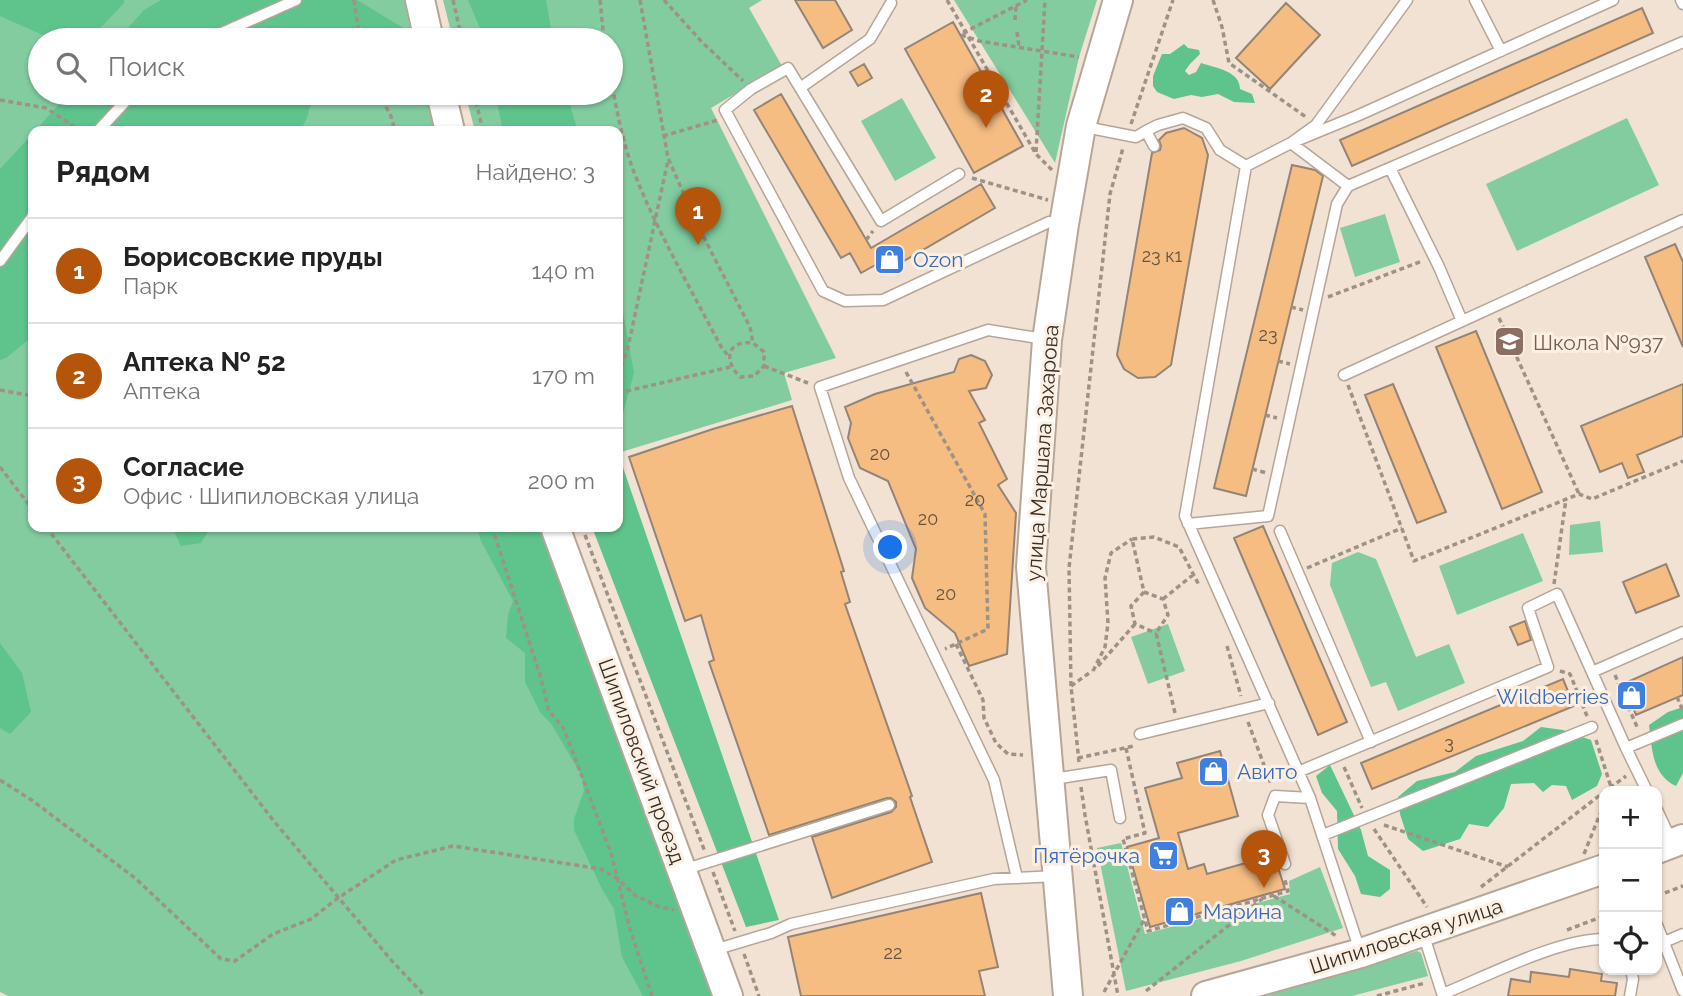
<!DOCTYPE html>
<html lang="ru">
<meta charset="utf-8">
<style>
:root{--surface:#fff;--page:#f2f2f2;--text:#222;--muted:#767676;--line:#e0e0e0;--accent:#b4550b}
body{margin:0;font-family:Raleway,sans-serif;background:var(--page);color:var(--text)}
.controls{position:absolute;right:21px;bottom:21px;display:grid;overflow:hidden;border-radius:14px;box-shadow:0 2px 5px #0004}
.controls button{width:63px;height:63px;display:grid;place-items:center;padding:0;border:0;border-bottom:2px solid var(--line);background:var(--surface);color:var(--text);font:35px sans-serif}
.you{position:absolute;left:891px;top:548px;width:24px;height:24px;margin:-18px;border:5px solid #fff;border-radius:50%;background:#1a73e8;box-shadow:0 0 0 10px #1a73e833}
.badge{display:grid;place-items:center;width:46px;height:46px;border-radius:50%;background:var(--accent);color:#fff;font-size:23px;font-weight:700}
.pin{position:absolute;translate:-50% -58px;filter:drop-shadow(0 2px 4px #0008)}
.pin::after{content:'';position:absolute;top:37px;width:24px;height:21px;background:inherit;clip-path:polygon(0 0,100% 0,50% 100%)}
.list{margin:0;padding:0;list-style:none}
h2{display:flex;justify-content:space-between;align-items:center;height:91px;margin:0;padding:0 28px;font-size:30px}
h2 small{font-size:23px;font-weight:400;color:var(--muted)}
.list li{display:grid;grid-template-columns:46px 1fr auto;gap:21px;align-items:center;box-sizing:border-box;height:105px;padding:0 28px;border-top:2px solid var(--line)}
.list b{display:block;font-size:26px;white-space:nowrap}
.list p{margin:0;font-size:23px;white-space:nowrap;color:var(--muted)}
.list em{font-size:23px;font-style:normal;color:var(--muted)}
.icon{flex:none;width:38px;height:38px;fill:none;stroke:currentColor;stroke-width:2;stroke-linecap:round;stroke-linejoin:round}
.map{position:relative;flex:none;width:1683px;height:996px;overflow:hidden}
.search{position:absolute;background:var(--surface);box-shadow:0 2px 5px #0004;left:28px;top:28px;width:595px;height:77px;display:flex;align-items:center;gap:18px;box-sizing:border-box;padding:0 24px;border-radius:38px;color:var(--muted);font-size:26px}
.panel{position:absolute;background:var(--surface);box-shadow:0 2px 5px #0004;left:28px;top:126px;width:595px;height:406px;border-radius:14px}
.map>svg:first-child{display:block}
</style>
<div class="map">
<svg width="1683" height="996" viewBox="0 0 1683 996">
<rect width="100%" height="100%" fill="#f2e2d3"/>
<path fill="#82cca0" d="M0,0H415L423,40H40V93H433L441,131H33V527H539L713,996H8L0,992Z
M443,0H762L749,8L782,66L711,108L836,358L784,373L792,400L618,453V131H475L465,93H611V40H453Z
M954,0H1097L1079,57L1055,163Z
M902,98L936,158L895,181L861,121Z
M1627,118L1659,185L1517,251L1486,184Z
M1385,214L1400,262L1355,277L1340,228Z
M1600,521L1603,552L1569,555L1570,525Z
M1523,533L1543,581L1457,615L1439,566Z
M1358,552L1376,559L1416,657L1449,644L1465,683L1398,711L1386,682L1371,687L1330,585L1332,563Z
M1168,624L1185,671L1148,684L1131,637Z
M1121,843L1145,934L1290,894L1289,881L1320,867L1343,928L1241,961L1126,991L1097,848Z
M1417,951L1421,953L1428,976L1352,996H1265Z"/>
<path fill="#5fc38c" d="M0,0H124V3L89,40H54L0,16Z
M161,0H357L420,38L419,40H117L144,10Z
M468,0H546L553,40H485Z
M1184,44L1188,48L1199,50L1200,54L1190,64L1185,71L1189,75L1196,72L1201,63C1216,68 1240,71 1240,89L1252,94L1255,103L1234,102L1218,94L1202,97L1191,95L1174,99L1157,92L1153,86V76L1162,54H1170Z
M69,93H312L313,96L307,118L300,131H35Z
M495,93H566L578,131H503Z
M33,133V336L6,358L0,360V169Z
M618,284L634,373L618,432Z
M618,453L779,920L746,927L592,527H618Z
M172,527H211L201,543L181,546Z
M477,527H539L713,996H643L622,957L614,909L602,889L574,830V819L584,791L582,776L552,725L540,712L525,682V653L506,638L508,615L513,601L481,541Z
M0,643L22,673L31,712L10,734L0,728Z
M1683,707V773L1676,786C1652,775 1652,749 1649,725L1668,712Z
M1541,727L1563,730L1591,740L1602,774L1597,786L1572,800L1566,786L1552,785L1543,792L1534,783L1511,784L1504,808L1488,827L1469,824L1460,839L1423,851L1408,839L1400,814L1398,797L1417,781L1455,772L1476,756L1523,741Z
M1330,765L1361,830L1368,856L1390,870V889L1380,897L1361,894L1355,876L1338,849L1337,811L1322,793L1316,776Z"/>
<path fill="#f6bd83" stroke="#938476" stroke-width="2" d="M795,0H835L852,30L823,48Z
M1286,3L1320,35L1270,89L1236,58Z
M1642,8L1653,33L1352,166L1340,140Z
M953,22L1023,146L974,173L905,49Z
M864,64L872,78L858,86L850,72Z
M781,94L871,248L981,184L995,208L885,272L879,263L861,273L850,253L841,258L754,110Z
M1184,128L1202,138L1208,155L1171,365L1155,377L1138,378L1124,369L1117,355L1152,153L1160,150L1161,146L1159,140L1166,133Z
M1292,165L1315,170L1323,176L1246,496L1214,488Z
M1675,244L1683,262V347L1645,257Z
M1476,331L1542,492L1502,509L1436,347Z
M971,355L985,361L992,375L986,388L969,391L985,420L979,423L1007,479L998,485L1016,513L1007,654L969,666L955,633L925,608L912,578L916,549L888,481L860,468L848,438L851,423L845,407L875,394L954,372L959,359Z
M1393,384L1446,512L1417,523L1365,395Z
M1683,384V436L1637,455L1644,472L1628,478L1622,463L1600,472L1581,426Z
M792,406L844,571L841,572L850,602L845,604L912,796L910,797L932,862L832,898L812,837L891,812L896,807V802L891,798H887L769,835L709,662L714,660L701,615L685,621L629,457L713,429Z
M1263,526L1347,722L1318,735L1234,538Z
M1666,564L1679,596L1636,613L1623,582Z
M1525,621L1531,640L1518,645L1510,627Z
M1683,657V695L1636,715L1623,684Z
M1563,679L1574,706L1372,789L1361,763Z
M1220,751L1238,816L1178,833L1188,869L1204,864L1207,874L1274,855L1285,889L1150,927L1127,847L1159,838L1145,788L1182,778L1177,763Z
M981,893L998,967L979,971L985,996H801L788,937Z
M1570,969L1602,974L1601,981L1617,983L1615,996H1508L1511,979L1530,982L1531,972L1569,977Z"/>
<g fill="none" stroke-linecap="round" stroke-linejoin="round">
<defs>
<path id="lane" d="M1475,0L1501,51
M1681,0L1683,4
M206,40L296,0
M800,88L870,39L891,3
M1085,127L1136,137L1146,131
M98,131L133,93
M1154,146L1146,131L1158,125L1183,118L1206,128L1220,150L1246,166
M1390,168L1439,267L1462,321
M959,174L881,221L788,68L751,89L725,110L823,291L845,301L883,300L1049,222L1060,224
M1348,186L1683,42
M0,261L33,216
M1344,375L1683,220
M1188,524L1268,516L1337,204L1348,186L1291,143L1316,125L1407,0
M1280,531L1371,742
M1140,734L1269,703
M1626,748L1683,724
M1298,772L1548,667L1528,608L1557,594L1592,672
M1053,779L1111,770L1120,818
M1647,791L1626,748L1592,672L1683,632
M1657,810L1671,840
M1323,835L1592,727
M1285,864L1268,815L1275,796L1310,798
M683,870L889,805
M1017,878L994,780L849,478L820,387L988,330L1044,339
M1657,925L1683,991
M1423,933L1443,996
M1664,942L1683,934
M714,950L771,933L791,924L994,879L1057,876
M1360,951L1310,798L1185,516L1246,166L1291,143L1359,115L1613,0
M1443,994C1487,976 1558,939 1604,939
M1630,996L1633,979L1631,970"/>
<path id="secondary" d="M420,0L429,40
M441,93L450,131
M555,527L728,996
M1657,849L1683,839
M1068,996L1031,567L1047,340L1064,224L1081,126L1118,0
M1206,996L1361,953L1604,869"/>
</defs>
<use href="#lane" stroke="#b6a698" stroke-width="13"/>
<use href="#secondary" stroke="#b6a698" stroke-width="32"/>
<path stroke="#9e9287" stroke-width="3.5" stroke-dasharray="5 3.5" stroke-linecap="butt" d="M354,0L360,40
M453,0L462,40
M600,0L604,40
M640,0L668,158L698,226L750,327L753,343L764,352V366L754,376L740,377C723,360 727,340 753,343
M664,0L701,41L743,81
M947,0L1036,154L1052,170
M1213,0L1222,27L1229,63L1306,117
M1015,20L1016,6
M1017,32L1019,47
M963,33L1027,0
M961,35L979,41L1079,57
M611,78C616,108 622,138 632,167C655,228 690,287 720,345L729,357
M376,93L390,113L395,131
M474,93L483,131
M0,100L46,108L81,131
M1131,124L1173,0
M663,136L718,120
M1036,152L1045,0
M972,178L1048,200
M866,240L873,231
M1328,297L1422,261
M1291,307L1303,310
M1499,318L1579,494
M1278,361L1290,364
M764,366L808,383
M906,372L985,514L988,629L945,649
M618,374L627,352L668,160
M1348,385L1414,561L1579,494L1592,499L1683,461
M0,390L33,396
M618,393L730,367
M1265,415L1277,418
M0,467L33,510
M1252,469L1267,473
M46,527L273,820L392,961L425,996
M492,527L540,675L549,711L564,729L611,853L630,929L652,996
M582,527L705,852
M1307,568L1402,528
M1554,584L1566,499
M1144,592L1131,606L1135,624L1156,633
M1163,599L1194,574
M956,644L983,700L984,718L996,743L1008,754L1023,755
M1227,646L1241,696
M1098,666L1135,624
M1093,671L1105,647L1108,623L1105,578L1111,553L1132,539
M1560,671L1570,674L1587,716
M1615,675L1623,694
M1071,686L1092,671
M1627,693L1623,695L1638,729
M1677,697L1683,711
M1175,713L1156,633L1168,615L1163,599L1144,592L1132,539L1154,537L1179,547L1199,585
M1248,722L1271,784
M1596,740L1611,787L1609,791
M1126,748L1145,833L1123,839L1148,931L1288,891L1284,877
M1078,758L1134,746
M1079,762L1071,686L1069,568L1110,194L1123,148
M1344,767L1362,808
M0,780L33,801L135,878L221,959L235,961L273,934L311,919L338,898L396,860L453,846L601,869L618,879L637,897L647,900L653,905L674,910
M1081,787L1085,815L1118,996
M1610,788L1626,776
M1384,825L1508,867
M1374,829L1427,907
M1584,854L1604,804
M713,872L735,931
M1481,887L1604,792
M1274,896L1338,937
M1657,896L1683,886
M1567,930L1604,916
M744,954L759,996
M1146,991L1262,899
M1104,992L1145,918
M1377,996L1425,983"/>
<use href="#lane" stroke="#fff" stroke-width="10"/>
<use href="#secondary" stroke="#fff" stroke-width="28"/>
</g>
<defs>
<symbol id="shop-square" viewBox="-11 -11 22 22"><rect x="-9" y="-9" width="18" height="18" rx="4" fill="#3f7fe0" stroke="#fdf0e3"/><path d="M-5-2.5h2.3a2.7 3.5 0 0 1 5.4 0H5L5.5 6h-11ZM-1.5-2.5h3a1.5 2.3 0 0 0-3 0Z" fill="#fff"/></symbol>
<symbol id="school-square" viewBox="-11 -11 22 22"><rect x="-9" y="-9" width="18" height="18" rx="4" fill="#8d6e63" stroke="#fdf0e3"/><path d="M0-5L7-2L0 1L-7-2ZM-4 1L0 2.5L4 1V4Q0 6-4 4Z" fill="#fff"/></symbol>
<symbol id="supermarket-square" viewBox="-11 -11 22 22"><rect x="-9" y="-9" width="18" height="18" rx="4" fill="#3f7fe0" stroke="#fdf0e3"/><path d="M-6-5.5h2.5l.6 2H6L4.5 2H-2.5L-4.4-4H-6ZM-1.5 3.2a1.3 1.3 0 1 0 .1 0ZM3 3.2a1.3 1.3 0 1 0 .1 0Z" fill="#fff"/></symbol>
</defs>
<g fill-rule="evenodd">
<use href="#shop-square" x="872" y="242" width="35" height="35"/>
<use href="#school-square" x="1492" y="324" width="35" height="35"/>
<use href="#shop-square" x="1614" y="678" width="35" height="35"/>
<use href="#shop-square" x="1196" y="754" width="35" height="35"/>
<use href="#supermarket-square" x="1146" y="838" width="35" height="35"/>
<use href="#shop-square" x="1162" y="894" width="35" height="35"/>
</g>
<g text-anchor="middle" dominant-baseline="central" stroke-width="6" stroke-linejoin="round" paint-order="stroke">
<g font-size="18" fill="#665340">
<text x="1162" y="255">23 к1</text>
<text x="1268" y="334">23</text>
<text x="880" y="453">20</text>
<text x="975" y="499">20</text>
<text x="928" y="518">20</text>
<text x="946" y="593">20</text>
<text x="1449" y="742">3</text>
<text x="893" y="952">22</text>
</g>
<g font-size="21" fill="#366cbe" stroke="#fdf0e3" text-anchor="start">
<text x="913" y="259">Ozon</text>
<text x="1609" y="696" text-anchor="end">Wildberries</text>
<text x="1237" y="771">Авито</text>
<text x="1140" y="855" text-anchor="end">Пятёрочка</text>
<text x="1203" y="911">Марина</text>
</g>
<g font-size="21" fill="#785e54" stroke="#fdf0e3" text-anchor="start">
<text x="1533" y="342">Школа №937</text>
</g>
<g font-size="21" fill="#36302a" stroke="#fdf0e3">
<text transform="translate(1042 453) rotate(-86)">улица Маршала Захарова</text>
<text transform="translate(642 761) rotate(70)">Шипиловский проезд</text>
<text transform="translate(1406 936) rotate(-18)">Шипиловская улица</text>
</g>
</g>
</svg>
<div class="controls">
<button>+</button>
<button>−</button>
<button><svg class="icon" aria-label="locate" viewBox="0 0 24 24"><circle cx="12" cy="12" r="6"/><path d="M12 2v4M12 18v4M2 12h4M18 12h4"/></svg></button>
</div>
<div class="you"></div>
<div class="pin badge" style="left:698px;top:245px">1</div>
<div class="pin badge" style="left:986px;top:128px">2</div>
<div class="pin badge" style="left:1264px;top:888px">3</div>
<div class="search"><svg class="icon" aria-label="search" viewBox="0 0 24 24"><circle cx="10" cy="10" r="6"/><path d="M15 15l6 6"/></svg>Поиск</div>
<section class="panel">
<h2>Рядом<small>Найдено: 3</small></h2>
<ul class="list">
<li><span class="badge">1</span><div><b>Борисовские пруды</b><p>Парк</p></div><em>140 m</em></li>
<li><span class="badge">2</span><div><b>Аптека № 52</b><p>Аптека</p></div><em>170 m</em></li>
<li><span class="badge">3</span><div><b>Согласие</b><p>Офис · Шипиловская улица</p></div><em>200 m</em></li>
</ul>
</section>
</div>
